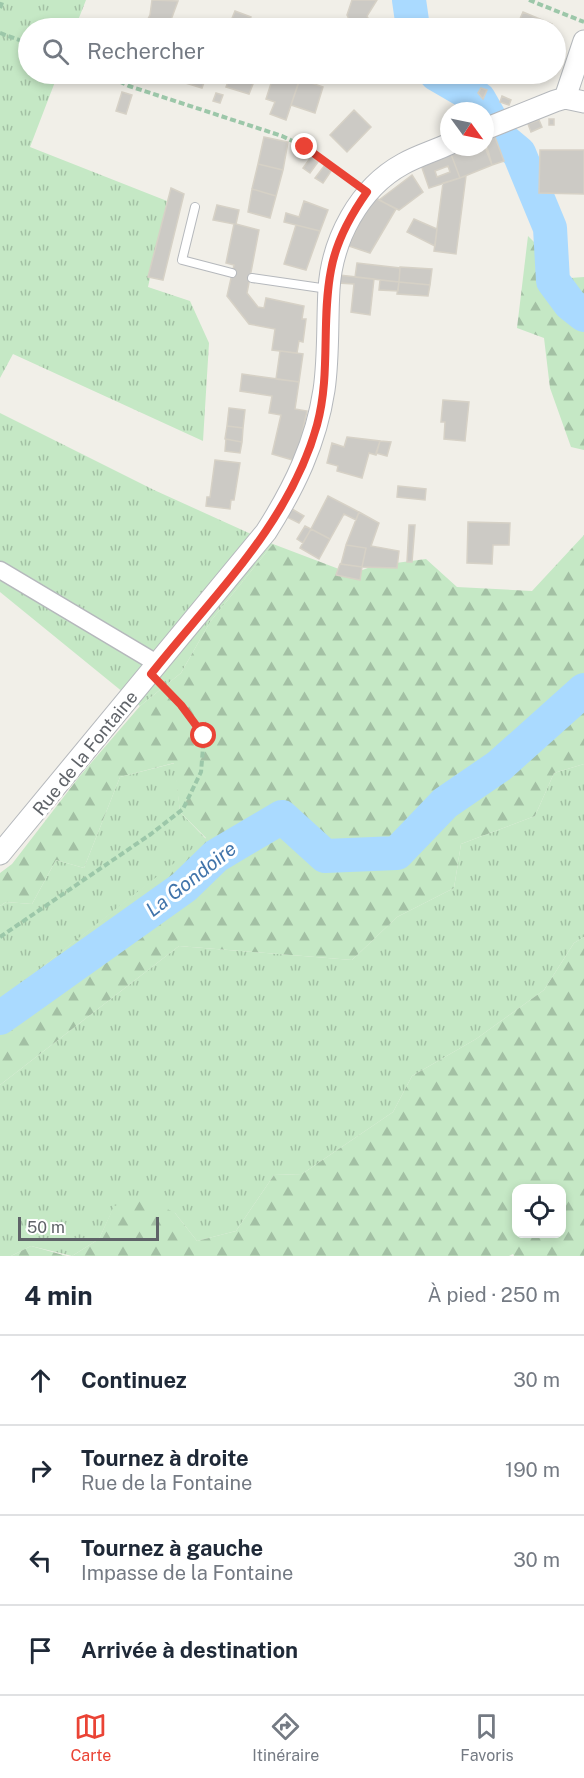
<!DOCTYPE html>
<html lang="fr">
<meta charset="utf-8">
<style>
:root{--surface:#fff;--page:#f6f6f7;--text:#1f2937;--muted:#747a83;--line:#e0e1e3;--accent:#ea4335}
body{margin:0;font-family:"Public Sans",sans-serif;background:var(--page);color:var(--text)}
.controls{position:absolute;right:18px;bottom:18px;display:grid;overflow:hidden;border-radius:12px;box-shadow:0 3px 9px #0003}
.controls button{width:54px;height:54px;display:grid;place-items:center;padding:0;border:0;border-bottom:2px solid var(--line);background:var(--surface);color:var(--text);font:30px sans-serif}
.compass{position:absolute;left:440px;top:102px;width:54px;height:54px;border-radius:50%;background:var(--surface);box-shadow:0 3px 9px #0003;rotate:123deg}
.scale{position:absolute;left:18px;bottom:15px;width:141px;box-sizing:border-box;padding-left:6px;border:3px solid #5f6368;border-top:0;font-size:16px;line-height:21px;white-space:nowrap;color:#5f6368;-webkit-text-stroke:4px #fff;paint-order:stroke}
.stop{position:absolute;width:18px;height:18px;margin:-14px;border:4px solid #ea4335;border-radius:50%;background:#fff}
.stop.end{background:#ea4335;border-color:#fff;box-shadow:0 2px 6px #0008}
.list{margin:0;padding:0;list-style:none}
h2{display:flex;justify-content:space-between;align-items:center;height:78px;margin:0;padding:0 24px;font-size:26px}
h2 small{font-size:20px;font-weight:400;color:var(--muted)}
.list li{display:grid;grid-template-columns:39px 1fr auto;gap:18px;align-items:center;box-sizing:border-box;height:90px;padding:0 24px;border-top:2px solid var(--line)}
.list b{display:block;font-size:22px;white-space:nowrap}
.list p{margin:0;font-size:20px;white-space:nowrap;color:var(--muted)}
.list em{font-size:20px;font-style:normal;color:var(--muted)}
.icon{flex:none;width:33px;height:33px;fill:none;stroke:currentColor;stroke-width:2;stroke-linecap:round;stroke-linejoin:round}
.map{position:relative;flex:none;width:584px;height:1256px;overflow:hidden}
.search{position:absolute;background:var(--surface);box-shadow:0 3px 9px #0003;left:18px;right:18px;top:18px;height:66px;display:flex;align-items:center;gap:15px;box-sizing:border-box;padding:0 21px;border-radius:33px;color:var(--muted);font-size:22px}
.sheet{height:438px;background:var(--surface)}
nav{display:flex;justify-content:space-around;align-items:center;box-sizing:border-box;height:84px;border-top:2px solid var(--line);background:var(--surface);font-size:16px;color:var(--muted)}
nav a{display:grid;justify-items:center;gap:3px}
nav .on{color:var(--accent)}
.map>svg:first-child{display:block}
</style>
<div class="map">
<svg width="584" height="1256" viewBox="0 0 584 1256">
<defs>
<pattern id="grass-tufts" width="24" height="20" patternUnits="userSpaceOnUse" patternTransform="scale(1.5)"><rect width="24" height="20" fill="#c5e8c5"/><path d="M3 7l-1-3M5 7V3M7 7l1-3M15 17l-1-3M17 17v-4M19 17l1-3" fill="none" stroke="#a3c0a4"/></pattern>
<pattern id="forest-firs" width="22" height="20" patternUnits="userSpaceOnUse" patternTransform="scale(1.5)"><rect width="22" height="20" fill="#c5e8c5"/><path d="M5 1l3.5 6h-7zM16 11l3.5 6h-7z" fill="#a3c0a4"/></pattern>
</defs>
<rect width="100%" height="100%" fill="#f1efe8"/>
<path fill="url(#grass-tufts)" d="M0,0H86L75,28H28V74H58L30,147L167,201L148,287L190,301L209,343L203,441L13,354L0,378Z
M0,413L154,490L273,544L210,622L181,673L140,706L0,592Z
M175,763L180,812L206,839L0,1000V906L6,902L32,904L56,860L84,868L120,777Z
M584,764V937L574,943L544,990L476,1039L412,1076L393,1112L302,1174L274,1175L236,1231L197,1241L175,1213L114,1207L99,1239L72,1256L31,1246L11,1256H0V1085L179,946L352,960L397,917L454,888L461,844L535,816L554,773Z"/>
<path fill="url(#forest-firs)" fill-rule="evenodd" d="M528,236L570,278L584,277V450L571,447L550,388L544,338L517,328Z
M584,535V764L554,773L535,816L461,844L454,888L397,917L352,960L179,946L0,1085V1000L206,838L180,812L174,763L120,777L84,868L56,860L32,904L6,902L0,906V873L12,864L79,777L140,706L181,673L210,622L273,544L352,574L373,566L426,559L457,587L532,591Z
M584,937V1256H514L513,1254L509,1256H72L99,1239L114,1206L148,1199L175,1213L197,1241L236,1231L274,1175L302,1174L393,1112L412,1076L476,1039L544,990L574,943ZM562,1188V1234H516V1188Z
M31,1246L67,1256H11Z"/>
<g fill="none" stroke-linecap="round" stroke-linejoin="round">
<path stroke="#aadaff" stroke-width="34" d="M409,0L413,28
M436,74L479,99L501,138L519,153L550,228L553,281L570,304L584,315
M0,1018L184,887L216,856L282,817L325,856L397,853L445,803L499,766L584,690"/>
</g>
<path fill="#cccac5" stroke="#d6d1c6" stroke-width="1.5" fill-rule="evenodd" d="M152,0L178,1L168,28H143L150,15Z
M352,0H377L367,16L373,28H353L347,15Z
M235,11L251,17L247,28H228Z
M523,12L552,24L549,28H516Z
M480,22L501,27V28H479Z
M156,74H207L202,88Z
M231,74H257L249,94L226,87Z
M274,74L301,75L286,120L270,114L275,102L266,99Z
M506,74H528L525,81Z
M300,79L323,87L315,113L291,105Z
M481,88L487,90L483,99L478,93Z
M122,92L132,95L126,114L116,111Z
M216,93L223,95L220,103L213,101Z
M502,96L511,100L509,105L500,102Z
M354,110L371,127L347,152L330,135Z
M549,119H554V125H549Z
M539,120L542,127L531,132L528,124Z
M264,137L288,142L283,170L258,164Z
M495,137L504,161L492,165L485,140Z
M469,147H485L492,165L460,178L451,154Z
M540,150H584V194L539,193Z
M451,154L460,178L429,188L421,165ZM448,166L450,172L437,177L435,171Z
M311,157L318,162L310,173L303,168Z
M258,164L283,170L276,196L252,189Z
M325,165L331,171L323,183L315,178Z
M412,175L423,192L399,210L379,200Z
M466,176L456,254L434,251L443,183Z
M171,188L184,194L163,280L148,277Z
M252,189L276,196L270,218L248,212Z
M376,198L396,209L370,253L349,246L361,219Z
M304,201L328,210L320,231L284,222L286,213L299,217Z
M217,205L239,210L236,224L259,230L247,293L258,307L264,308L266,298L304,306L302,319H306L303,342L299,341L297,353L272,350L275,329L249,324L227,296L234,265L226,263L234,224L213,220Z
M414,219L437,229L435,246L407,232Z
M296,225L320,231L306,270L284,264Z
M357,263L400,268L399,282L355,277Z
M400,267L432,269L430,285L399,282Z
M339,275L374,279L370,315L351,312L354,284L338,283Z
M380,280L399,282L398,291L379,290Z
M399,282L430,285L428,296L397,294Z
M280,351L303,354L299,382L276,379Z
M242,374L299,382L295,409L307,411L296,461L272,454L281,415L269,413L272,396L240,391Z
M443,400L469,402L465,441L444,439L445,422H441Z
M229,408L245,410L243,428L227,426Z
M227,426L243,428L242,442L225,439Z
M347,437L380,441L376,455L369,453L362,478L337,471L338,466L327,463L332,443L344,447Z
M226,439L242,442L240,453L225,451Z
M380,441L391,442L387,456L376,453Z
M215,460L240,463L234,500H231L230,509L206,506L207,497H210Z
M398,486L426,489L425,500L397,497Z
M328,496L359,512L356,520L344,514L330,539L311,529Z
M292,509L304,516L299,523L287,517Z
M359,512L379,523L371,546L399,551L397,568L362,567L366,548L346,545Z
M468,522L510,523L509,545H493L492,564L467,563Z
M409,525H415L412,562H407Z
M305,526L311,529L303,543L297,539Z
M311,529L330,539L319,559L300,548Z
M346,545L366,548L362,567L341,564Z
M340,564L362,567L360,580L336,575Z"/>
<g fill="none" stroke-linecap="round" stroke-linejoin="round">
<defs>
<path id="service" d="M195,207L182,260L232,273
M252,278L328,289"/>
<path id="minor" d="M0,570L158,664"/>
<path id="tertiary" d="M565,98L584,41
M485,129L555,101L565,98L584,102
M0,854L266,532C294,488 316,443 324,390C329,356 327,322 329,289C332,240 359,188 403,164C417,156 434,151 449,144"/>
</defs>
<use href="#service" stroke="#b5b8bc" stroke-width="10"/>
<use href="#minor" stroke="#b5b8bc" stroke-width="19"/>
<use href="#tertiary" stroke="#b5b8bc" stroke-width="23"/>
<path stroke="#9cc7a9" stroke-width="4" stroke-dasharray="6 3" stroke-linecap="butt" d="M529,0L584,22
M0,8L3,0
M0,33L28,43
M103,74L129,86L282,136L305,147L353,182
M0,937L151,834L183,809L201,772L204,736L162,685"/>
<use href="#service" stroke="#fff" stroke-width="8"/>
<use href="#minor" stroke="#fff" stroke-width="16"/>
<use href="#tertiary" stroke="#fff" stroke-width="21"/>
</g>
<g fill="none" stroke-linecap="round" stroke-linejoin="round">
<path stroke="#ea4335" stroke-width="8" d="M204,736L181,705L151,674C213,596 290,523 317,425C331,374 321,321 331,270C336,242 350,216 367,192L305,147"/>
</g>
<g text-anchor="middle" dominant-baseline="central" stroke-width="6" stroke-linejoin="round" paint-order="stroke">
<g font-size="18" fill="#5f6368" stroke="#fff">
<text transform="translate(85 753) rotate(-51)">Rue de la Fontaine</text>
</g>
<g font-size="20" font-style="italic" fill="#4174aa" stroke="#fff">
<text transform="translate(191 879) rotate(-38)">La Gondoire</text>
</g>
</g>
</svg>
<div class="controls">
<button><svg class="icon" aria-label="locate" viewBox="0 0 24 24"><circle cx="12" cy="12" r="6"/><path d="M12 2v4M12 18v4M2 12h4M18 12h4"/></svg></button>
</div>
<svg class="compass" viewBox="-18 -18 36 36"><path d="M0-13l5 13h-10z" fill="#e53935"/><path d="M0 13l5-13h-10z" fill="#747a83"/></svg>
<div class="scale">50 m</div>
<div class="stop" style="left:204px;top:736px"></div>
<div class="stop end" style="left:305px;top:147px"></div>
<div class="search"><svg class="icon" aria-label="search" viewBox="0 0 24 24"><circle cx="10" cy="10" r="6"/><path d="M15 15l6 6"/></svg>Rechercher</div>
</div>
<section class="sheet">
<h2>4 min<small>À pied · 250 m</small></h2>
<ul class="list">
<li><svg class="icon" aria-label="ahead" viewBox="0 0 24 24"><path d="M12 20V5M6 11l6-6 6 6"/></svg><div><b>Continuez</b></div><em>30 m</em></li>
<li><svg class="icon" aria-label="right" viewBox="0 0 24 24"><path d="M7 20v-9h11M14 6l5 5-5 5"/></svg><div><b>Tournez à droite</b><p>Rue de la Fontaine</p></div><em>190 m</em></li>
<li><svg class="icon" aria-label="left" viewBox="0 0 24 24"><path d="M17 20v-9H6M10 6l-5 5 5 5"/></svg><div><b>Tournez à gauche</b><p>Impasse de la Fontaine</p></div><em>30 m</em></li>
<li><svg class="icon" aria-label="arrive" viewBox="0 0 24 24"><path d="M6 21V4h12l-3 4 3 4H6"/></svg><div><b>Arrivée à destination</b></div></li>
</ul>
</section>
<nav>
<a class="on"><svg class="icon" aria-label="map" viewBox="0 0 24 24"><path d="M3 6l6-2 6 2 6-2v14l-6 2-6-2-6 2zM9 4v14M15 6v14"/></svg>Carte</a>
<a><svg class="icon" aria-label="directions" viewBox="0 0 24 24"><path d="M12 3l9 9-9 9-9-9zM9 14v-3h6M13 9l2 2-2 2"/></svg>Itinéraire</a>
<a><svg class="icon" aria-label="saved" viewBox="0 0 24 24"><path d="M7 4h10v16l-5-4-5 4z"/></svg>Favoris</a>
</nav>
